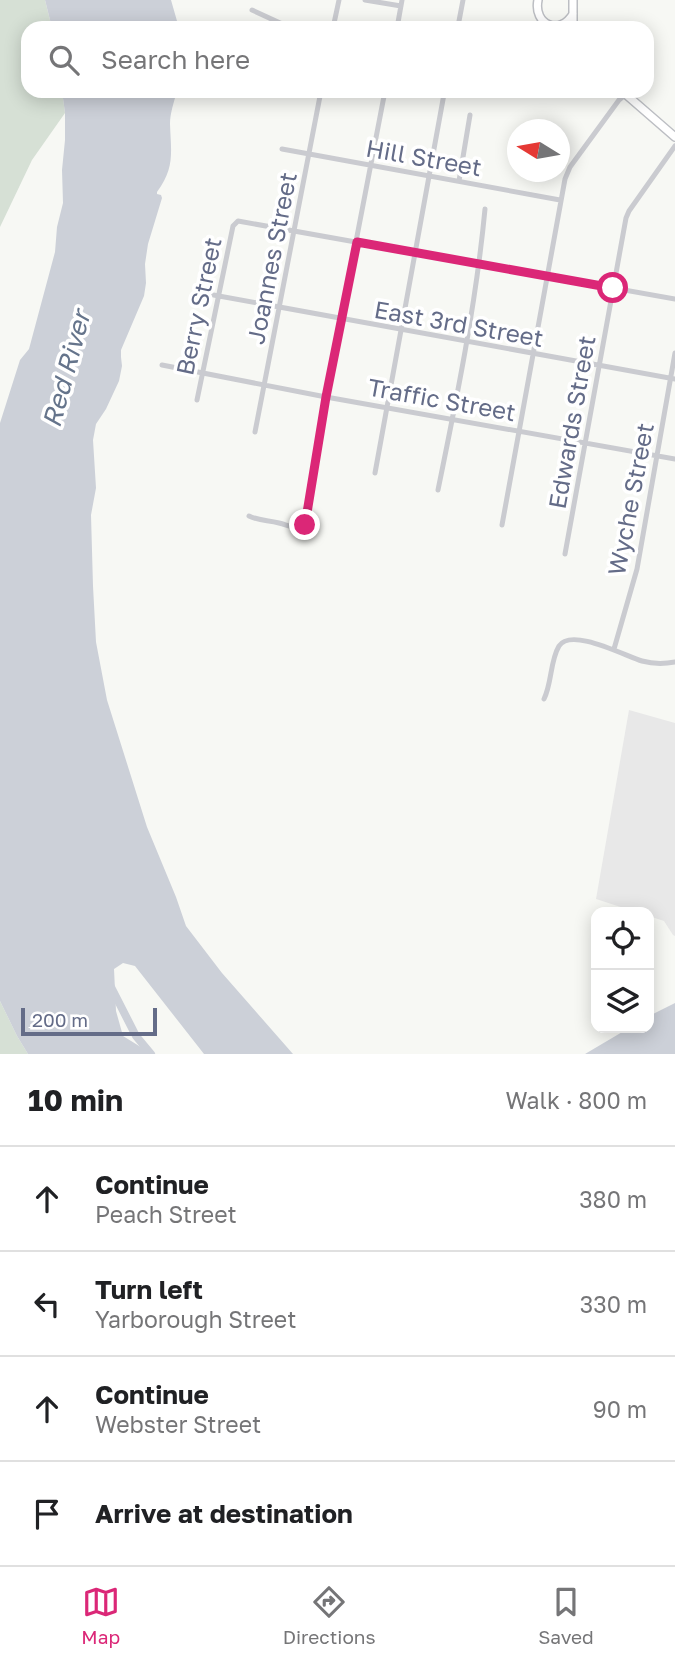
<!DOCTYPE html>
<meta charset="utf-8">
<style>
:root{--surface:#fff;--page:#f2f2f2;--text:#202124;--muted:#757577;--line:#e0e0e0;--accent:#db2777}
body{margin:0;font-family:"Golos Text",sans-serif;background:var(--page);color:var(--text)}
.controls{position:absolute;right:21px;bottom:21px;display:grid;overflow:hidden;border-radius:14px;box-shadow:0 4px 18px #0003}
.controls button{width:63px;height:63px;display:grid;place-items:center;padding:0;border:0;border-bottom:2px solid var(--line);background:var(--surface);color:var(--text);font:35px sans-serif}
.compass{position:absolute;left:507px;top:119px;width:63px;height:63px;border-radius:50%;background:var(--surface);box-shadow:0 4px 18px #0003;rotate:281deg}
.scale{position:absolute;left:21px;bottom:18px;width:136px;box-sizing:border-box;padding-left:7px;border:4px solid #646c88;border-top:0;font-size:19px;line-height:24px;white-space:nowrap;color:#646c88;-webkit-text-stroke:5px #fff;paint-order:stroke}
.stop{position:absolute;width:21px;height:21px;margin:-16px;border:5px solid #db2777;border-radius:50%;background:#fff}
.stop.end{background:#db2777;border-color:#fff;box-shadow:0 2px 7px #0008}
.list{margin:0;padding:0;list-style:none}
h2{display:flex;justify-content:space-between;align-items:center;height:91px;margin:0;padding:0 28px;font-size:30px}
h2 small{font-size:23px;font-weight:400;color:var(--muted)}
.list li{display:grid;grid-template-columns:46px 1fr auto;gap:21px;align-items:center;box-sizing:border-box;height:105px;padding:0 28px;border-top:2px solid var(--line)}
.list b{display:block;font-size:26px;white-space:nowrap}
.list p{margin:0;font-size:23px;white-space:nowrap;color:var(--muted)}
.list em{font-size:23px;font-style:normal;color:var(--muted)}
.icon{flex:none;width:38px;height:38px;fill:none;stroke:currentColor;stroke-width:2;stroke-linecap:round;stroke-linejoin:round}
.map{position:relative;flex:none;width:675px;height:1054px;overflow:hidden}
.search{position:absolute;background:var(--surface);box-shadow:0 4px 18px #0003;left:21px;right:21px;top:21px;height:77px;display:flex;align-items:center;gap:18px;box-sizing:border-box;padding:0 24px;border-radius:21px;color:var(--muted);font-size:26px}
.sheet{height:511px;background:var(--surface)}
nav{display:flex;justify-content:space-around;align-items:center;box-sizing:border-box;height:98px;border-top:2px solid var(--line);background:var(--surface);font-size:19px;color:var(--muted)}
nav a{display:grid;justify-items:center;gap:4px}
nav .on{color:var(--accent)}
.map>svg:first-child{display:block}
</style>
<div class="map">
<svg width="675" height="1054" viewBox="0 0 675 1054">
<rect width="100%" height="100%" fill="#f7f8f4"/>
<path fill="#e8e8e8" d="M629,710L675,723V936L673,935L664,921L649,916V912H636L596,899Z"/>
<path fill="#d6e0d5" d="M0,0H45L52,28H28V91H62L65,113L32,160L0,227Z
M0,1001L17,1036L28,1054H0Z"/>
<path fill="#ccd0d8" d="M45,0H171L179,28H52Z
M62,91H177C174,102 170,113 170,124C171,152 175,168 157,192V194L161,195L162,198L148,244L145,264L146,283L144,296L121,350V357L122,366L119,381L106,409L96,424L93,440L96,488L91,515L93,586L96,642L107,700L147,827L176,897L186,926L222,973L293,1054H204L135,966L123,963L114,969L116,1011L123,1036L152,1054H28L17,1036L0,1001V423L20,360L29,349L55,252L57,227L63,203L62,170L65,140V113Z
M675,1003V1054H585L629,1028H649V1016Z"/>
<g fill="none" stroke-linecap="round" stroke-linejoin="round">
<path stroke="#ccd0d8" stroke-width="8" d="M111,987L136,1036L151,1054"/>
<defs>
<path id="major" d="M538,0C533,25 560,36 573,14
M573,28V0
M622,91L675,137"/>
</defs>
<use href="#major" stroke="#bcbec3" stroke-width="10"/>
<path stroke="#cacbd0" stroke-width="5" d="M365,0L401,6
M252,10L291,28
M459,21L463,0
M333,28L339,0
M397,28L402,0
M282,149L560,200
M459,181L470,115
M197,292L675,379
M162,365L326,397L675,459
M197,400L233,226L238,221L675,299
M255,432L321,91
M375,473L444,94
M438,490C457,397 476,304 485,209
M249,516C259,521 268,520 279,523C287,525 294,529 302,528L305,525L326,397L385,91
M502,525L565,179L570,167L619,100L626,94
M565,554L626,218L629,211L675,146
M614,649L637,569L675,353
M544,699C552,683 550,661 559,646C571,627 625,656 642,661C653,664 664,664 675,662"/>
<use href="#major" stroke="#fff" stroke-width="7"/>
</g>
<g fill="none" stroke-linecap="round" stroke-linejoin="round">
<path stroke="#db2777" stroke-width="9" d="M305,525L326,397L357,242L613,288"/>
</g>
<g text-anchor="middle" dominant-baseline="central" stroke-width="7" stroke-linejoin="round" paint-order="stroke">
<g font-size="24" fill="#646c88" stroke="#fff">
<text transform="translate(424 157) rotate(10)">Hill Street</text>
<text transform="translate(271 258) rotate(-79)">Joannes Street</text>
<text transform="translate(198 306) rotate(-78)">Berry Street</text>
<text transform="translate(459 323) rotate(10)">East 3rd Street</text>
<text transform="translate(442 399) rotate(10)">Traffic Street</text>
<text transform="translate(571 422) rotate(-80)">Edwards Street</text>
<text transform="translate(630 499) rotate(-79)">Wyche Street</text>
</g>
<g font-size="26" font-style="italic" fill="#65748b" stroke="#fff">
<text transform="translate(66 369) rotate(-75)">Red River</text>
</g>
</g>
</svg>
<div class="controls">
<button><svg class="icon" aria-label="locate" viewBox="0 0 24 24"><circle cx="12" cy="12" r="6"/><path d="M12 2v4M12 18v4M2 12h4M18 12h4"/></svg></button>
<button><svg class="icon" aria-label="layers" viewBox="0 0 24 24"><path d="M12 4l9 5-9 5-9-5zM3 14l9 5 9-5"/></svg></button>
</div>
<svg class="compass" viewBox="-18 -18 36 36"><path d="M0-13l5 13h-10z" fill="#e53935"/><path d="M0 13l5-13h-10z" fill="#757577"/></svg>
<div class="scale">200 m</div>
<div class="stop" style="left:613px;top:288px"></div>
<div class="stop end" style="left:305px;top:525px"></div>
<div class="search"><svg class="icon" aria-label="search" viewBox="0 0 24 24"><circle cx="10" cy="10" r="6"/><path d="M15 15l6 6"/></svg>Search here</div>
</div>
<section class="sheet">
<h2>10 min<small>Walk · 800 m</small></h2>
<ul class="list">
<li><svg class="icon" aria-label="ahead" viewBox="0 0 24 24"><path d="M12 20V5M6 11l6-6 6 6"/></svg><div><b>Continue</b><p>Peach Street</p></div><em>380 m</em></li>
<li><svg class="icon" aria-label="left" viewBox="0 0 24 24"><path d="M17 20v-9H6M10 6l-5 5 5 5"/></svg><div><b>Turn left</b><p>Yarborough Street</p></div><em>330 m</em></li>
<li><svg class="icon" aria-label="ahead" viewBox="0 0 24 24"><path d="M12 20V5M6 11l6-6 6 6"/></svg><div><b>Continue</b><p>Webster Street</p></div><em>90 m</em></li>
<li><svg class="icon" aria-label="arrive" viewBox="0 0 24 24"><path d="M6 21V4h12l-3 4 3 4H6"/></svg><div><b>Arrive at destination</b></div></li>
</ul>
</section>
<nav>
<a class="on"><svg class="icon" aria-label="map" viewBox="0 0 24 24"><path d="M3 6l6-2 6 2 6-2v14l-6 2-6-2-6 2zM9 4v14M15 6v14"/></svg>Map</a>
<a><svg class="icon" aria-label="directions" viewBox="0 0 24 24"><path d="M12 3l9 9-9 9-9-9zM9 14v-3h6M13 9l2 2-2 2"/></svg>Directions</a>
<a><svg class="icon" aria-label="saved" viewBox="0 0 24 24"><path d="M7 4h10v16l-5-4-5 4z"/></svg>Saved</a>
</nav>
